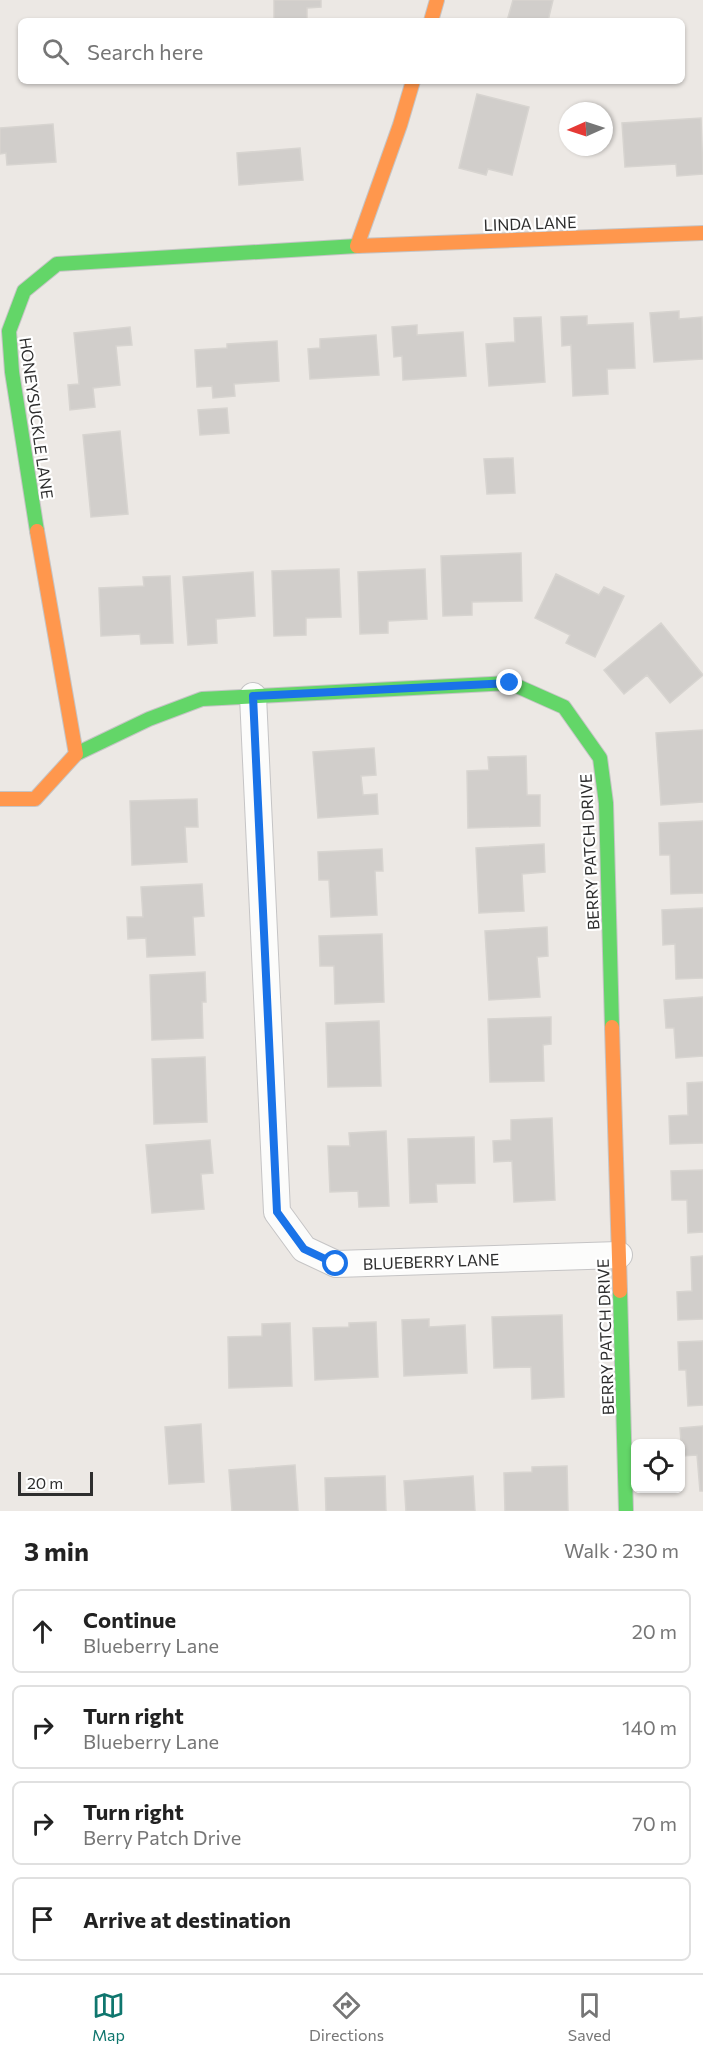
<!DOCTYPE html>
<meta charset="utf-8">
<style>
:root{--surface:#fff;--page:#f2f2f2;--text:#222;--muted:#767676;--line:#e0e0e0;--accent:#0f766e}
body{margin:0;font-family:Commissioner,sans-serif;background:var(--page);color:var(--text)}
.controls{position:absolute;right:18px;bottom:18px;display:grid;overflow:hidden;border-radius:9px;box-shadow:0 2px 4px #0004}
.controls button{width:54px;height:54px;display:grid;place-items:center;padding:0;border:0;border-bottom:2px solid var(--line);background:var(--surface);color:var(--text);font:30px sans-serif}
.compass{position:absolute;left:559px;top:102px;width:54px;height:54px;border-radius:50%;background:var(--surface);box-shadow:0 2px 4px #0004;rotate:267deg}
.scale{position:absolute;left:18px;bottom:15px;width:75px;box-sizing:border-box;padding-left:6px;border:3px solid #2e2e2e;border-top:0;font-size:16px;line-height:21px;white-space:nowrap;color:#2e2e2e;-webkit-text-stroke:4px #fff;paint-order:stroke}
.stop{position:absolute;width:18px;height:18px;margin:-14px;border:4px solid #1a73e8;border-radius:50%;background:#fff}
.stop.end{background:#1a73e8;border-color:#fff;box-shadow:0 2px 6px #0008}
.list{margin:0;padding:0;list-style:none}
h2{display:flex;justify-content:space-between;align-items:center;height:78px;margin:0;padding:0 24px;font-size:26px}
h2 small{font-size:20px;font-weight:400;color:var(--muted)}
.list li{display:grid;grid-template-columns:39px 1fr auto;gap:18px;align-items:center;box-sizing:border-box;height:84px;margin:0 12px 12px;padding:0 12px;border:2px solid var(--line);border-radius:9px}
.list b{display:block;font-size:22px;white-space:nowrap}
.list p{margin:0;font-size:20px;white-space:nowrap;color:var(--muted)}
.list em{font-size:20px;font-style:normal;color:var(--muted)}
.icon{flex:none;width:33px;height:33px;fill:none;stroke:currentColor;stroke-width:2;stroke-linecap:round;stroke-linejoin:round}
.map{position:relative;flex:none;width:703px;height:1511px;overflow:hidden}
.search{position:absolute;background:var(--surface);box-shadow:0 2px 4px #0004;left:18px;right:18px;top:18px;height:66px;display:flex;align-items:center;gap:15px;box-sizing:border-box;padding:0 21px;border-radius:9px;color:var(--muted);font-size:22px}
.sheet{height:462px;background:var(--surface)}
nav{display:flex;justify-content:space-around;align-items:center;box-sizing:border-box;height:84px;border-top:2px solid var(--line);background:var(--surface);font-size:16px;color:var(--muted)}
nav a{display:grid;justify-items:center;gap:3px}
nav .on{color:var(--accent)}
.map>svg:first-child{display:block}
</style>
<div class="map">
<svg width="703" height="1511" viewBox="0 0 703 1511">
<rect width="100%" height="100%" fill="#ece8e4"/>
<path fill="#d1cecb" stroke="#d7d4d0" stroke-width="1.5" d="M274,0H321V7L307,8V21H274Z
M513,0H553L548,21H507Z
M477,94L529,107L512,175L488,169L486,175L459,168Z
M701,118L703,174L677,176L676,164L625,167L622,123Z
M53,124L56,162L7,165L6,153L0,154V128Z
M300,148L303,180L239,185L237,153Z
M679,311V319L702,317L703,359L654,362L650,313Z
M587,316V325L633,323L635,368L607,369L608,394L573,396L571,345L562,346L561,317Z
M541,317L545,382L489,386L486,344L515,342L514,318Z
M417,325V335L463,332L466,376L403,380L402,356L394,357L392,327Z
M130,327L132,345L116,346L120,385L93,388L95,407L70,410L68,385L79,384L74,333Z
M376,335L379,375L310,379L308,349L320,348V339Z
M277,341L279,381L234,384L235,396L213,398L212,386L197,387L195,350L227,348V344Z
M227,408L229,433L200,435L198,410Z
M120,431L128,514L91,517L83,435Z
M513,458L515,493L487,494L484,459Z
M521,553L522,601L472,602V615L443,616L441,556Z
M339,569L341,617L306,618V635L274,636L272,571Z
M425,569L427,619L388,621V633L360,634L358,572Z
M253,572L255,616L216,619L217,643L188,645L183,577Z
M556,574L599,595L604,587L624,596L595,657L566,643L570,635L535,618Z
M170,576L173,643L141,644L140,634L101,636L99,588L144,586L143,577Z
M661,623L703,675L670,703L647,675L624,694L604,670Z
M703,730V802L661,805L656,733Z
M374,748L376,775L361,776L363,795L377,794L378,814L318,818L313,752Z
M526,756L527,795H540V826L468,828L467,771L489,770L488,757Z
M197,799L198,827H185L187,862L132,865L130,801Z
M703,821V893L671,894L670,855H660L659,823Z
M544,844L545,872L522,874L524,911L479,913L476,848Z
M382,849L383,871H375L377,915L331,917L329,880H319L318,852Z
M202,884L204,916L193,917L195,955L147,957L146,938L128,939L127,917H143L141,887Z
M703,908V978L676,979L675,944L663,945L662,910Z
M547,927L548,956L537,957L540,997L489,1000L485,931Z
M382,934L384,1002L335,1004L334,966H320L319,936Z
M205,972L206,1002H202L203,1038L152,1040L150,975Z
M703,997V1056L676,1058L674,1028H666L664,1000Z
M551,1017V1044L543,1045L544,1081L490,1082L488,1019Z
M379,1021L381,1086L328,1087L326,1023Z
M205,1057L207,1122L154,1124L152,1059Z
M703,1082V1143L670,1144L669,1116L688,1115L687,1083Z
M552,1118L555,1200L514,1202L512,1161L494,1162L493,1141L511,1140V1120Z
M386,1131L389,1206L359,1207L358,1191L330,1192L328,1146H350L349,1133Z
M474,1137L475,1183L436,1184L437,1202L410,1203L408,1139Z
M210,1140L213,1173L201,1174L204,1209L152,1213L146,1145Z
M703,1170V1232L688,1233L687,1200H672L671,1171Z
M703,1256V1319L678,1320L677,1292L692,1291L691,1257Z
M562,1315L564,1397L532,1399L531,1367L494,1368L492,1317Z
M429,1319V1327L465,1325L467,1373L404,1376L402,1320Z
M376,1322L378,1377L315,1380L313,1328L349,1327V1323Z
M290,1323L292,1386L229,1388L228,1337L262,1336V1324Z
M703,1341V1405L688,1406L686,1370H679L678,1342Z
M201,1424L204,1482L169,1484L165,1427Z
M703,1426V1491H700L697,1455L682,1456L680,1428Z
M295,1465L298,1511H232L229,1470Z
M567,1466L568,1511H505L504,1473L532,1472V1467Z
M385,1476L386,1511H326L325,1478Z
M473,1476L475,1511H406L404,1481Z"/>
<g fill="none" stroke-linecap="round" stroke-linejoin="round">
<defs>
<path id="street" d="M253,696L277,1212L304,1249L336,1264L619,1255"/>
<path id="fast" d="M37,531L12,372L9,331L24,291L57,264L357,246
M76,754L149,719L202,699L510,683L564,707L600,758L606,803L612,1027
M620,1291L626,1511"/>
<path id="slow" d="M431,21L437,0
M357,246L400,125L413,81
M357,246L703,233
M0,799H35L76,754L37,531
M612,1027L620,1291"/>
</defs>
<use href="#street" stroke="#c5c4c5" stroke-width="28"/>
<use href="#fast" stroke="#c5c4c5" stroke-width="16"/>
<use href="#slow" stroke="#c5c4c5" stroke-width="16"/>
<use href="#street" stroke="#fcfcfb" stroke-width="26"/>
<use href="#fast" stroke="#63d668" stroke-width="14"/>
<use href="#slow" stroke="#ff974d" stroke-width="14"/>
</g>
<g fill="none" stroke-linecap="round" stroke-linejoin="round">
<path stroke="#1a73e8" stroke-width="8" d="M336,1264L304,1249L277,1212L253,696L510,683"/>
</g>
<g text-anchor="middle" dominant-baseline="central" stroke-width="4.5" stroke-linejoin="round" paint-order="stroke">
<g font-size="16" fill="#2e2e2e" stroke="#fff">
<text transform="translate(530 223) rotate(-2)">LINDA LANE</text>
<text transform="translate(37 418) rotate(82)">HONEYSUCKLE LANE</text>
<text transform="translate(589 852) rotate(-93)">BERRY PATCH DRIVE</text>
<text transform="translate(431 1261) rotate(-2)">BLUEBERRY LANE</text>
<text transform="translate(605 1337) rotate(-92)">BERRY PATCH DRIVE</text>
</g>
</g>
</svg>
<div class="controls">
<button><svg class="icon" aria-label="locate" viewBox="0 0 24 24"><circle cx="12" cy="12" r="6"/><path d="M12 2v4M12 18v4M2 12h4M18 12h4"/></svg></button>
</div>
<svg class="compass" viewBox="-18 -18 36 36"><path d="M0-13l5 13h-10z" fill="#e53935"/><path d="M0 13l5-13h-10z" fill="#767676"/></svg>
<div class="scale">20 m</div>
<div class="stop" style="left:336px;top:1264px"></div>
<div class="stop end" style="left:510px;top:683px"></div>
<div class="search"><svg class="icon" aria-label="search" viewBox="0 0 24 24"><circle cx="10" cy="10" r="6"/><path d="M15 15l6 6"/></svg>Search here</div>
</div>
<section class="sheet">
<h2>3 min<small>Walk · 230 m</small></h2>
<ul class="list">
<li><svg class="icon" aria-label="ahead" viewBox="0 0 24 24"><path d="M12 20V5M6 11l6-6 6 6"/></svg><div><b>Continue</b><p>Blueberry Lane</p></div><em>20 m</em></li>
<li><svg class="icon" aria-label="right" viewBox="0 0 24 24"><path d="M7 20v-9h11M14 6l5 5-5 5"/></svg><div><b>Turn right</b><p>Blueberry Lane</p></div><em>140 m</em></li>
<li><svg class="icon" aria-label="right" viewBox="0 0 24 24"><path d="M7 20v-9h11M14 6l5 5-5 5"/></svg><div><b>Turn right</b><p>Berry Patch Drive</p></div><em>70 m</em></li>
<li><svg class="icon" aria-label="arrive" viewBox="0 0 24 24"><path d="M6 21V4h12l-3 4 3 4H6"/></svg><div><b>Arrive at destination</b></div></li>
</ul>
</section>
<nav>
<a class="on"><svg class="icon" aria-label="map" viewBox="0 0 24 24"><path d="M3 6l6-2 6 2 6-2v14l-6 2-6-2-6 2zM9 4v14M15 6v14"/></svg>Map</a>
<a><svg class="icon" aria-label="directions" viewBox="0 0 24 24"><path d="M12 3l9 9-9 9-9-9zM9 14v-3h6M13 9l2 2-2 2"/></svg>Directions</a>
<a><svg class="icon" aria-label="saved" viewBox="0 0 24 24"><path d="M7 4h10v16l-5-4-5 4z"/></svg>Saved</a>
</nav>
